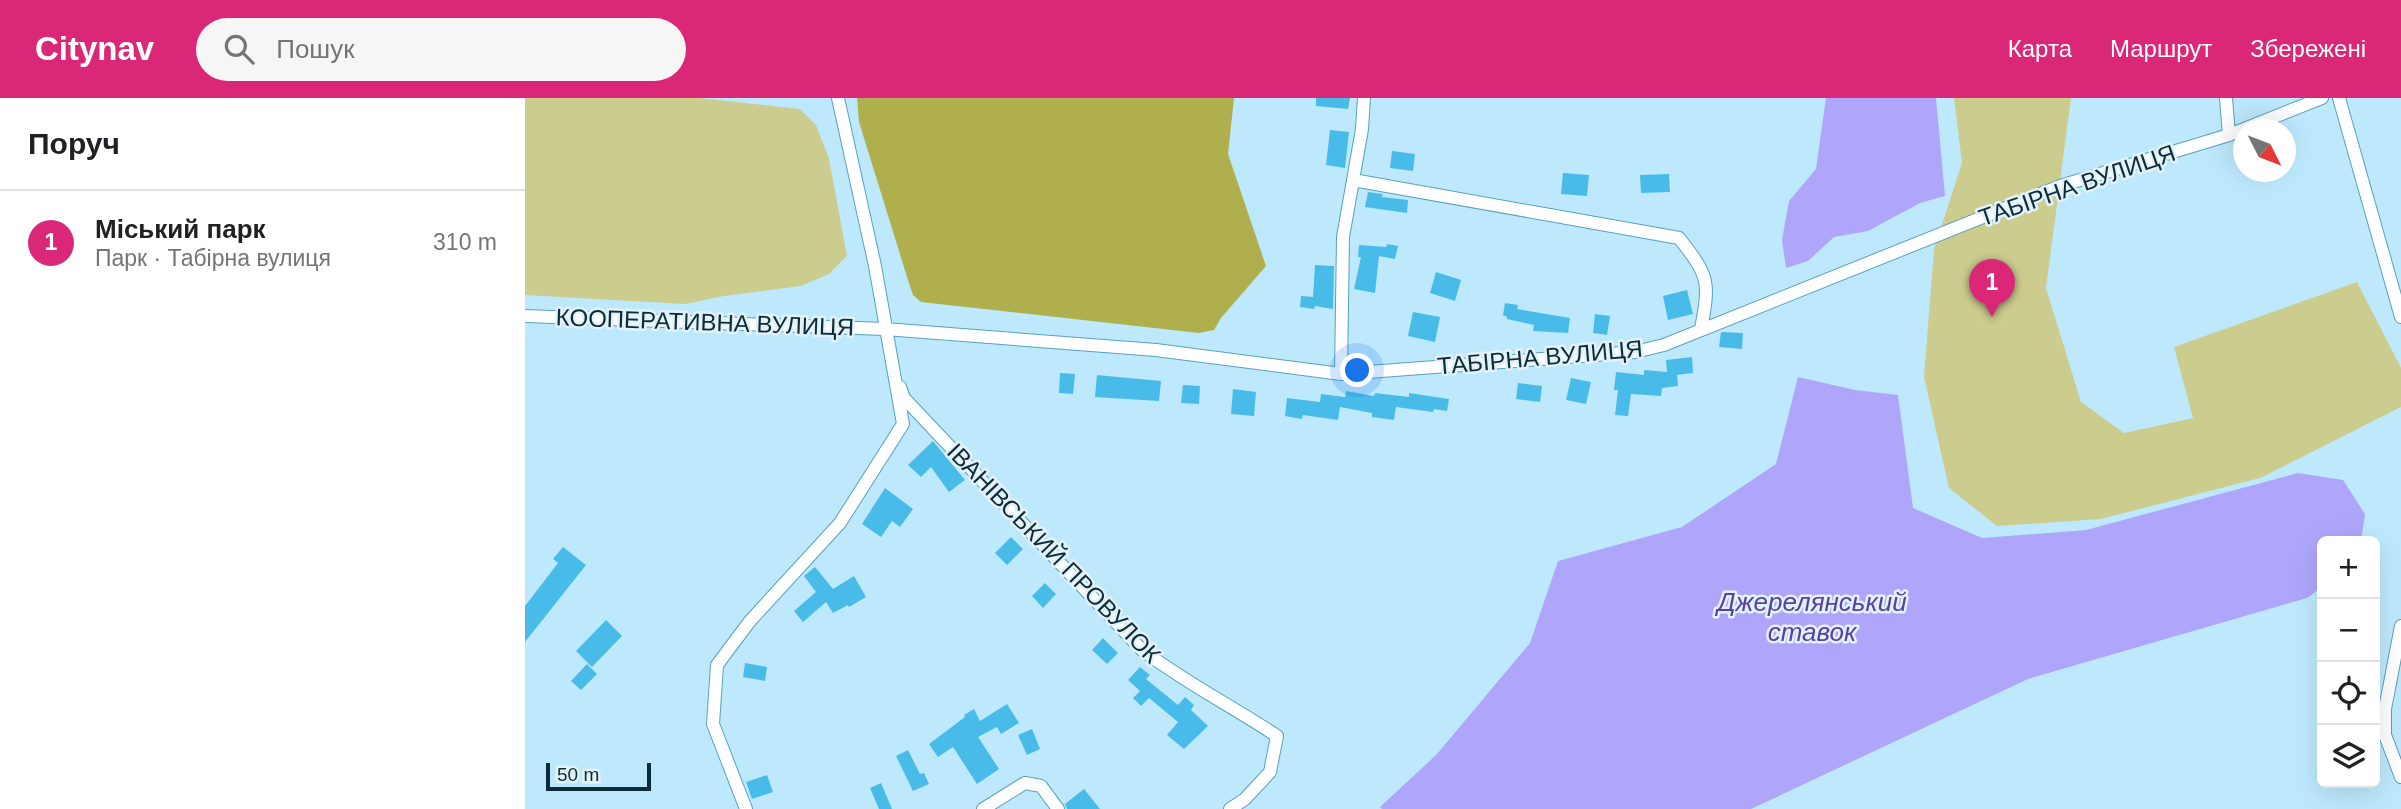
<!DOCTYPE html>
<html lang="uk">
<meta charset="utf-8">
<style>
:root{--surface:#fff;--page:#f6f6f6;--text:#202124;--muted:#757577;--line:#e0e0e0;--accent:#db2777}
body{margin:0;font-family:Arial,sans-serif;background:var(--page);color:var(--text)}
.controls{position:absolute;right:21px;bottom:21px;display:grid;overflow:hidden;border-radius:10px;box-shadow:0 7px 28px #0002}
.controls button{width:63px;height:63px;display:grid;place-items:center;padding:0;border:0;border-bottom:2px solid var(--line);background:var(--surface);color:var(--text);font:35px sans-serif}
.compass{position:absolute;left:1708px;top:21px;width:63px;height:63px;border-radius:50%;background:var(--surface);box-shadow:0 7px 28px #0002;rotate:132deg}
.scale{position:absolute;left:21px;bottom:18px;width:105px;box-sizing:border-box;padding-left:7px;border:4px solid #0d2c39;border-top:0;font-size:19px;line-height:24px;white-space:nowrap;color:#0d2c39;-webkit-text-stroke:5px #e3f1f8;paint-order:stroke}
.you{position:absolute;left:833px;top:273px;width:24px;height:24px;margin:-18px;border:5px solid #fff;border-radius:50%;background:#1a73e8;box-shadow:0 0 0 10px #1a73e833}
.badge{display:grid;place-items:center;width:46px;height:46px;border-radius:50%;background:var(--accent);color:#fff;font-size:23px;font-weight:700}
.pin{position:absolute;translate:-50% -58px;filter:drop-shadow(0 2px 4px #0008)}
.pin::after{content:'';position:absolute;top:37px;width:24px;height:21px;background:inherit;clip-path:polygon(0 0,100% 0,50% 100%)}
.list{margin:0;padding:0;list-style:none}
h2{display:flex;justify-content:space-between;align-items:center;height:91px;margin:0;padding:0 28px;font-size:30px}
h2 small{font-size:23px;font-weight:400;color:var(--muted)}
.list li{display:grid;grid-template-columns:46px 1fr auto;gap:21px;align-items:center;box-sizing:border-box;height:105px;padding:0 28px;border-top:2px solid var(--line)}
.list b{display:block;font-size:26px;white-space:nowrap}
.list p{margin:0;font-size:23px;white-space:nowrap;color:var(--muted)}
.list em{font-size:23px;font-style:normal;color:var(--muted)}
.icon{flex:none;width:38px;height:38px;fill:none;stroke:currentColor;stroke-width:2;stroke-linecap:round;stroke-linejoin:round}
.map{position:relative;flex:none;width:1876px;height:711px;overflow:hidden}
header{display:flex;align-items:center;gap:42px;box-sizing:border-box;height:98px;padding:0 35px;background:var(--accent);color:#fff}
header strong{font-size:33px}
nav{display:flex;gap:38px;margin-inline-start:auto;font-size:24px}
.search{width:490px;height:63px;background:var(--page);display:flex;align-items:center;gap:18px;box-sizing:border-box;padding:0 24px;border-radius:38px;color:var(--muted);font-size:26px}
main{display:flex}
aside{flex:1;background:var(--surface)}
.map>svg:first-child{display:block}
</style>
<header>
<strong>Citynav</strong>
<div class="search"><svg class="icon" aria-label="search" viewBox="0 0 24 24"><circle cx="10" cy="10" r="6"/><path d="M15 15l6 6"/></svg>Пошук</div>
<nav><a>Карта</a><a>Маршрут</a><a>Збережені</a></nav>
</header>
<main>
<aside>
<h2>Поруч<small></small></h2>
<ul class="list">
<li><span class="badge">1</span><div><b>Міський парк</b><p>Парк · Табірна вулиця</p></div><em>310 m</em></li>
</ul>
</aside>
<div class="map">
<svg width="1876" height="711" viewBox="0 0 1876 711">
<rect width="100%" height="100%" fill="#bee9fd"/>
<path fill="#cccc8f" d="M0,0H174L275,11L291,27L304,61L322,158L304,176L276,188L199,198L160,206L0,197Z
M1429,0H1546L1521,190L1556,304L1599,335L1668,320L1649,249L1832,184L1876,270V309L1735,380L1576,421L1472,428L1424,390L1399,279L1409,151L1437,65Z"/>
<path fill="#b0af4e" d="M332,0H709L703,56L741,168L696,220L689,232L674,235L396,204L388,197L383,182L334,24Z"/>
<path fill="#afa6fb" d="M1301,0H1411L1420,98L1395,105L1343,133L1309,139L1283,163L1261,170L1257,142L1264,103L1291,71Z
M1273,279L1330,292L1373,297L1388,410L1457,440L1561,432L1773,375L1818,382L1840,416L1836,443H1797V489L1782,500L1503,581L1226,711H857L855,709L912,656L1005,545L1033,463L1157,429L1251,366Z"/>
<path fill="#49bbe8" d="M791,0H825L823,11L791,8Z
M805,32L824,34L820,70L801,67Z
M867,53L890,56L888,73L865,70Z
M1038,75L1064,77L1062,98L1036,96Z
M1144,76L1145,94L1116,95L1115,77Z
M843,94L858,96L857,99L883,102L882,115L840,109Z
M862,146L873,148L870,161L854,158L850,195L829,191L836,159H833L834,147L861,149Z
M790,167L809,168L808,211L790,208L789,211L775,209L776,198L788,199Z
M911,174L936,182L930,203L905,195Z
M1162,192L1168,216L1143,222L1138,198Z
M980,205L993,207L992,211L1045,220L1043,235L1008,233L1009,227L982,221V219L978,217Z
M888,214L915,219L910,244L883,238Z
M1070,216L1085,218L1082,237L1068,235Z
M1196,234L1218,235L1217,251L1194,249Z
M1167,259L1168,275L1152,277L1153,288L1137,290L1136,298L1106,296L1103,318L1090,317L1093,292H1089L1091,274L1119,277V272L1142,274L1141,262Z
M535,275L550,276L548,296L534,295Z
M572,277L636,283L634,303L570,299Z
M1046,280L1066,284L1061,306L1041,302Z
M993,285L1017,288L1015,304L991,301Z
M658,287L675,288L674,306L656,305Z
M708,291L731,294L729,318L706,316Z
M821,293L849,298L850,295L884,299V295L924,301L922,313L909,311L908,314L871,309L869,322L847,319V315L815,309L813,322L778,317L777,321L760,318L762,300L795,304L796,296L820,299Z
M408,343L440,382L424,394L406,369L396,379L383,367Z
M360,390L388,411L375,429L367,423L356,439L337,426Z
M486,439L498,451L482,467L470,455Z
M38,449L61,467L0,544V508L33,465L28,461Z
M290,469L308,491L329,478L341,499L324,509L323,507L308,515L301,504L278,524L269,513L291,494L279,478Z
M520,485L531,496L518,510L507,498Z
M81,522L97,538L67,569L51,553Z
M578,540L593,555L582,566L567,552Z
M220,565L242,569L240,583L218,579Z
M62,566L72,576L56,592L46,583Z
M615,569L625,577L621,581L653,607L660,599L669,607L666,612L683,628L659,651L642,637L653,624L624,600L616,608L608,600L615,593L603,582Z
M482,606L494,625L476,636L472,629L453,639L474,671L452,686L428,649L413,659L404,646L440,619L439,617L449,611L455,623Z
M507,631L515,651L502,657L493,637Z
M383,652L395,676L399,675L404,686L388,693L371,658Z
M242,677L248,694L227,701L221,684Z
M356,685L367,711H354L345,690Z
M559,691L575,711H542L540,706Z"/>
<g fill="none" stroke-linecap="round" stroke-linejoin="round">
<defs>
<path id="minor" d="M1701,0L1704,37
M1814,0L1876,219
M828,82L1154,140C1184,178 1185,183 1176,231
M0,218L360,231L631,252L816,276L1110,254L1139,247L1535,88L1704,37L1797,0
M816,276L818,139L837,31L839,0
M375,289L379,300L616,551C659,584 707,608 752,638L745,674L720,701L705,711
M1876,528L1860,611V637L1876,679
M221,711L188,626L192,567L225,523L315,425L378,326L350,168L313,0
M458,711L500,685L516,688L533,711"/>
</defs>
<use href="#minor" stroke="#57a0bf" stroke-width="14"/>
<use href="#minor" stroke="#fff" stroke-width="12"/>
</g>
<g text-anchor="middle" dominant-baseline="central" stroke-width="5" stroke-linejoin="round" paint-order="stroke">
<g font-size="24" fill="#0d2c39" stroke="#e3f1f8">
<text transform="translate(1552 87) rotate(-19)">ТАБІРНА ВУЛИЦЯ</text>
<text transform="translate(180 224) rotate(2)">КООПЕРАТИВНА ВУЛИЦЯ</text>
<text transform="translate(1015 259) rotate(-5)">ТАБІРНА ВУЛИЦЯ</text>
<text transform="translate(529 455) rotate(46)">ІВАНІВСЬКИЙ ПРОВУЛОК</text>
</g>
<g font-size="26" font-style="italic" fill="#5642a4" stroke="#e3f1f8">
<text x="1287" y="504">Джерелянський<tspan x="1287" dy="30">ставок</tspan></text>
</g>
</g>
</svg>
<div class="controls">
<button>+</button>
<button>−</button>
<button><svg class="icon" aria-label="locate" viewBox="0 0 24 24"><circle cx="12" cy="12" r="6"/><path d="M12 2v4M12 18v4M2 12h4M18 12h4"/></svg></button>
<button><svg class="icon" aria-label="layers" viewBox="0 0 24 24"><path d="M12 4l9 5-9 5-9-5zM3 14l9 5 9-5"/></svg></button>
</div>
<svg class="compass" viewBox="-18 -18 36 36"><path d="M0-13l5 13h-10z" fill="#e53935"/><path d="M0 13l5-13h-10z" fill="#757577"/></svg>
<div class="scale">50 m</div>
<div class="you"></div>
<div class="pin badge" style="left:1467px;top:219px">1</div>
</div>
</main>
